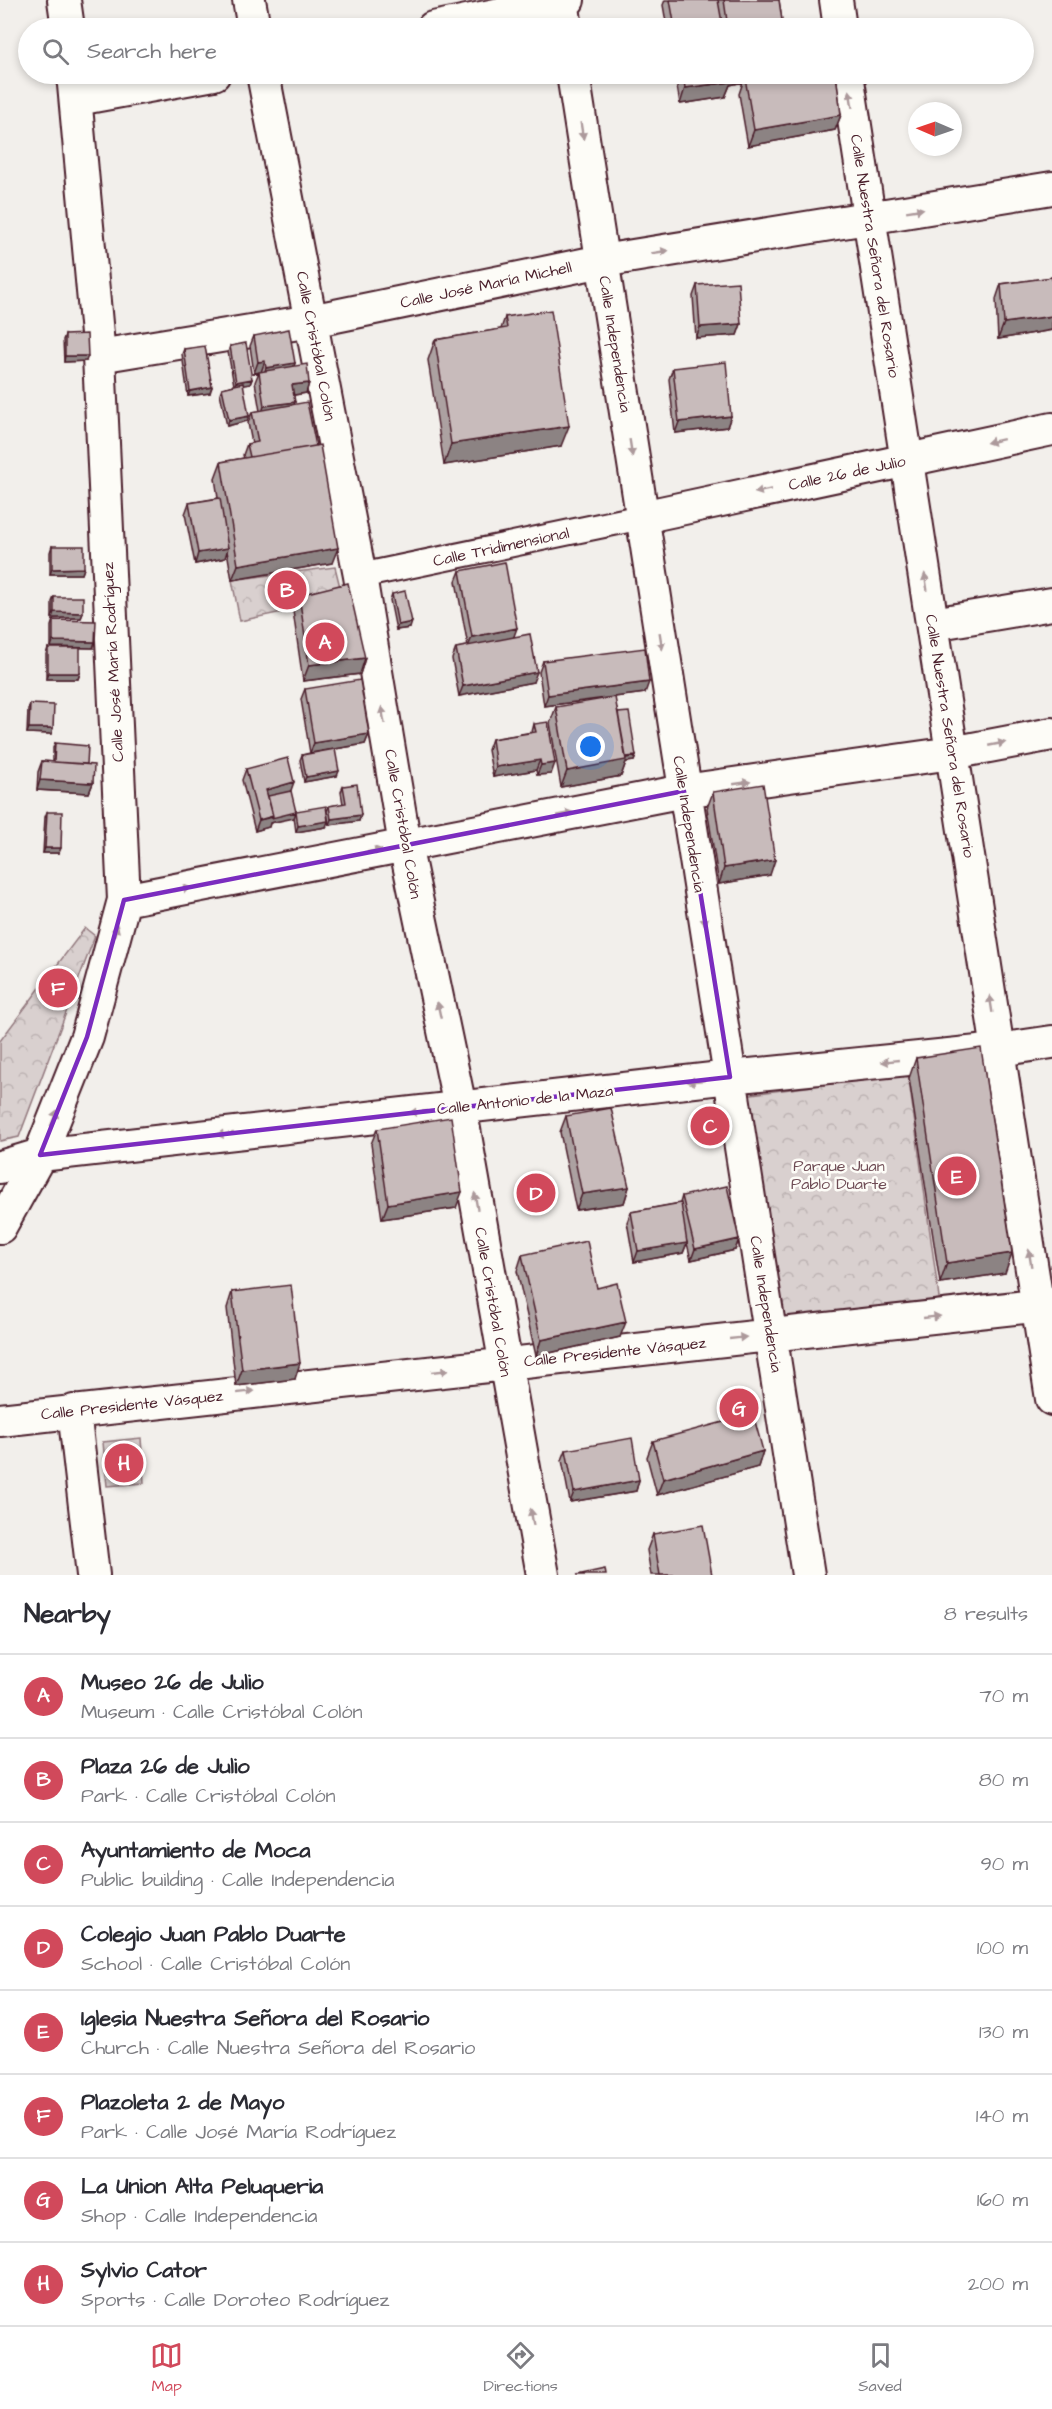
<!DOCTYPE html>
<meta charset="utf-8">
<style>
:root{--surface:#fff;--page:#f2f2f3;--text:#2b2b33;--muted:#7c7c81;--line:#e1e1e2;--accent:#d1495b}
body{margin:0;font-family:"Architects Daughter",sans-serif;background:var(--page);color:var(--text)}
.compass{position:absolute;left:908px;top:102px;width:54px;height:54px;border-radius:50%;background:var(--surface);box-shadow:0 3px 9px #0003;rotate:272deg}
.you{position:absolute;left:591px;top:747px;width:21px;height:21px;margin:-15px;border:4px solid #fff;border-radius:50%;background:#1a73e8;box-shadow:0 0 0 9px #1a73e833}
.badge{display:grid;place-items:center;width:39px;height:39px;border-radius:50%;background:var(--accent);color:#fff;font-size:20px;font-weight:700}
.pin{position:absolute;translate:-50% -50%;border:3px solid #fff;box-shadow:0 2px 6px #0006}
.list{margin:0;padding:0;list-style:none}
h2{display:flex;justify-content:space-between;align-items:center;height:78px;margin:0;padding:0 24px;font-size:26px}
h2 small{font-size:20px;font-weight:400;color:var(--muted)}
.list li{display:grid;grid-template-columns:39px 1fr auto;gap:18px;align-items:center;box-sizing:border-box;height:84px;padding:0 24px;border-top:2px solid var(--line)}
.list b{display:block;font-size:22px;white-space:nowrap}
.list p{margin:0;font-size:20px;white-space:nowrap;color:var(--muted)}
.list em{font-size:20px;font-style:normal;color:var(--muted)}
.icon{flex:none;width:33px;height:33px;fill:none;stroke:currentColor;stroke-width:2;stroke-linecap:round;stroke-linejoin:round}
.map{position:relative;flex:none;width:1052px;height:1575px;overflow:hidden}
.search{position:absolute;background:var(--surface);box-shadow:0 3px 9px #0003;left:18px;right:18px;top:18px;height:66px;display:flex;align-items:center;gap:15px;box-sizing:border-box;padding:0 21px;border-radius:33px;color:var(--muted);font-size:22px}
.sheet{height:750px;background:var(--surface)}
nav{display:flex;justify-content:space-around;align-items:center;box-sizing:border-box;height:84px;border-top:2px solid var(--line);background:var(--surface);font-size:16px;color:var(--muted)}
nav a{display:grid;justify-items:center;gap:3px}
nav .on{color:var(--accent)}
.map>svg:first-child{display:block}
</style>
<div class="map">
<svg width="1052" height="1575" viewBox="0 0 1052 1575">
<defs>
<pattern id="park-crowns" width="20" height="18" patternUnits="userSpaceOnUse" patternTransform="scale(1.5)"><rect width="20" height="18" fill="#d9d0cf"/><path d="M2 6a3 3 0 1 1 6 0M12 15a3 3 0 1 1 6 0" fill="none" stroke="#bcb2b2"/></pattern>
</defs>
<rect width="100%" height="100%" fill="#f2efeb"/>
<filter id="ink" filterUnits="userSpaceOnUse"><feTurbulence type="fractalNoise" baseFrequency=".0167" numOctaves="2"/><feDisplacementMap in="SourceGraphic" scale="12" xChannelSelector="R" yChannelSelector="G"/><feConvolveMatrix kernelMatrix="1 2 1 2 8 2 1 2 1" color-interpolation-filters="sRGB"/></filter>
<g filter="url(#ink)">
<path fill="#d9d0cf" stroke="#92787d" stroke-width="1.5" d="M141,1438L144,1483L107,1486L103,1442Z"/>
<path fill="url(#park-crowns)" stroke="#92787d" stroke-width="1.5" d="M335,567L343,599L240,621L232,580Z
M85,928L95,936L19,1137L0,1141V1041Z
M908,1074L940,1305L779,1325L744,1095Z"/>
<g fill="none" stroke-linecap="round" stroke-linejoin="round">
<defs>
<path id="pedestrian" d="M360,576L642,517"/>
<path id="minor" d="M64,0L68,28
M249,0L254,28
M562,0L566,28
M836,0L840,28
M433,28L568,0
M263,74L360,576L405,845L460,1107L543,1575
M573,74L808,1575
M847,74L1052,1399
M77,99L214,74
M99,356L311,321L602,261L1052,188
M642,517L1052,429
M933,624L1052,604
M124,900L684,791L952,753L1052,734
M0,1167L40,1155L730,1077L998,1050L1052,1042
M0,1227L40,1155L87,1037L124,900L99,356L73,74
M74,1411L93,1575
M0,1420L1052,1304"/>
</defs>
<use href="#pedestrian" stroke="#4a1f2b" stroke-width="28"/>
<use href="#minor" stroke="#4a1f2b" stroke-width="36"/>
<use href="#pedestrian" stroke="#fdfcf7" stroke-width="24"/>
<use href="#minor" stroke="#fdfcf7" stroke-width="32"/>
</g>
<path fill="#aca1a1" stroke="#4a1f2b" stroke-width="1.5" d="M665,0H779L783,28H667L663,5Z
M675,74H836L841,115L835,130L748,146L739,94L743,82L730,85L725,97L680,104Z
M1052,277V330L998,339L996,299L1001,284Z
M697,285L741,324L737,335L696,338L693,296Z
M505,317L561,446L444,465L428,360L435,340L501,329Z
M65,335L86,361L64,362L63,340Z
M254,336L295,363L294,366L309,383L306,393L294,395V404L332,563L232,580L227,551L225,558L195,564L185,514L189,503L218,498L215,478L221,462L244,458L243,455L247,444L252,443L248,423L252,412L260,411L255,382L259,372L254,373L250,346Z
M230,346L252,379L250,384L243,385L247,421L227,426L220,393L222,388L234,385L228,352Z
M184,349L210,393L188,396L182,354Z
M673,368L731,416L727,427L675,433L669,379Z
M52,546L84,568L82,574H50V552Z
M460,571L514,637L533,682L459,696L452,659L456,648L468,646L456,581Z
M392,594L410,628L396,630L390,600Z
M299,595L365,658L360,674L303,681L293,611Z
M54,597L83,613L81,618H52V602Z
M53,620L93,648L51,647V626Z
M48,648L80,673L78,679H46V654Z
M543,661L645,693L544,706L539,672Z
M305,689L369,734L365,744L335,749L337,776L304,782L300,760L302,755L310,753L301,699Z
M30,704L53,728L51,734L27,733L28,710Z
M556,707L618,713L636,756L634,761L626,762L621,776L561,787L550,723Z
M534,724L551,774L537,775L536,770L493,777L488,750L492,739L532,732Z
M55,743L87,764L93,783L89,793L37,790L38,772L42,761L53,762V748Z
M246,769L290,791L295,811L326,827L296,832L294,817L270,823L269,827L255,831L242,780Z
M343,786L359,821L329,825L327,811L329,806L343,804L341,792Z
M713,792L770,875L719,884L707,808Z
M47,812L59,853H43L45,817Z
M916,1058L1005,1273L940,1283L909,1078Z
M566,1116L629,1187L624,1203L576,1210L560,1132Z
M377,1129L456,1208L382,1219L371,1144Z
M682,1196L739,1239L735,1250L691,1260L687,1243L683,1253L634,1262L627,1222L631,1212L680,1203Z
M522,1255L597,1288L620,1337L536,1356L517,1271Z
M232,1292L295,1379L236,1386L227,1308Z
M653,1441L763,1451L758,1467L657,1495L647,1457Z
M566,1450L639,1480L636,1491L570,1502L562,1460Z
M653,1534L712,1575H651L647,1550Z"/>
<path fill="#8c8383" stroke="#4a1f2b" stroke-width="1.5" d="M733,74H781L745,78L743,82L730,85L725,97L680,104L685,88L730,82Z
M841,115L835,130L748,146L754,130Z
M1052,316V330L998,339L1004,323Z
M741,324L737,335L696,338L700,327Z
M65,356H88L86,361L64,362Z
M265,361L261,372L254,373L258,362Z
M295,363L291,374L262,379L266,368Z
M252,379L250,384L234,387L236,382Z
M309,383L306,393L288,396L292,385Z
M212,387L210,393L188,396L190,391Z
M295,402L291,412L261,417L264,406Z
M249,416L247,421L227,426L229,420Z
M731,416L727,427L675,433L679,422Z
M569,426L561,446L444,465L451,444Z
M228,548L225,558L195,564L198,553Z
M338,548L332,563L232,580L238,565Z
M84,568L82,574H50L52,569Z
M54,612L83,613L81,618H52Z
M412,622L410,628L396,630L398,625Z
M517,628L513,639L468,647L472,637Z
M53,641L95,642L93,648L51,647Z
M365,658L360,674L303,681L309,665Z
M537,672L533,682L459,696L463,686Z
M48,673H80L78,679H46Z
M649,682L645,693L544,706L548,695Z
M29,728H53L51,734L27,733Z
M369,734L365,744L310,753L314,743Z
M636,756L634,761L626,762L621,776L561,787L567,771Z
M540,760L536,770L493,777L496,767Z
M555,763L551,774L537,775L541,765Z
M339,771L337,776L304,782L306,777Z
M40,780L93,783L89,793L37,790Z
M294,782L290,793L267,799L266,790Z
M296,812L294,818L270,823L269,827L255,831L259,820Z
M361,815L359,821L329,825L331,819Z
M328,821L326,827L296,832L298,826Z
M45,848H61L59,853H43Z
M775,860L770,875L719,884L724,868Z
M629,1187L624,1203L576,1210L582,1194Z
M462,1192L456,1208L382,1219L388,1204Z
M739,1239L735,1250L691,1260L695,1249Z
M687,1243L683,1253L634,1262L638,1251Z
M1012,1253L1005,1273L940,1283L947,1263Z
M626,1322L620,1337L536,1356L541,1340Z
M300,1363L295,1379L236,1386L242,1370Z
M763,1451L758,1467L657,1495L663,1479Z
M639,1480L636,1491L570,1502L574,1492Z"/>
<path fill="#c8bbbb" stroke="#4a1f2b" stroke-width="1.5" d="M670,0H718L723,28H675Z
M724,0H779L783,28H728Z
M683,74H729L731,82L685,88Z
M776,74H836L841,115L754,130L745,78Z
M1052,277V316L1004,323L1001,284Z
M738,282L741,324L700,327L697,285Z
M551,310L569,426L451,444L435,340L507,328L505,317Z
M289,329L295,363L266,368L265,361L258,362L254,336Z
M87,334L88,356H65V335Z
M246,343L252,379L236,382L230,346Z
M205,346L212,387L190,391L184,349Z
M726,362L731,416L679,422L673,368Z
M307,364L309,383L292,385L295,402L264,406L259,372Z
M243,383L249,416L229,420L222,388Z
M307,402L316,446L250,457L247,444L258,442L252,412Z
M320,445L338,548L238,565L221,462Z
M220,498L228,548L198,553L189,503Z
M52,546H84V568L52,569Z
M505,562L517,628L472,637L460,571Z
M348,583L365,658L309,665L299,595Z
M405,591L412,622L398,625L392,594Z
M54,597H83V613L54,612Z
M53,620L96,621L95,642L53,641Z
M530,634L537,672L463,686L456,648Z
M48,648H80V673H48Z
M645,648L649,682L548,695L543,661Z
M360,680L369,734L314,743L305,689Z
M615,697L626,760L567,771L556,707Z
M30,704L54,705L53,728H29Z
M629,712L636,756L626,757L618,713Z
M548,722L555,763L541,765L540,760L496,767L492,739L536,732L534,724Z
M55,743L88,746L87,764L54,762Z
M335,749L339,771L306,777L302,755Z
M288,758L294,782L266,790L273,816L259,820L246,769Z
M42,761L94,765L93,783L40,780Z
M357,784L361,815L331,819L329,806L346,803L343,786Z
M763,784L775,860L724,868L713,792Z
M291,791L296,812L272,818L273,816L268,796Z
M326,806L328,821L298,826L296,811Z
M47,812H62L61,848H45Z
M981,1048L1012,1253L947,1263L916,1058Z
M611,1108L629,1187L582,1194L566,1116Z
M451,1117L462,1192L388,1204L377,1129Z
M727,1186L739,1239L695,1249L682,1196Z
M681,1203L687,1243L638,1251L631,1212Z
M587,1241L597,1288L617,1283L626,1322L541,1340L522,1255Z
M291,1285L300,1363L242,1370L232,1292Z
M753,1414L763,1451L663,1479L653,1441Z
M632,1438L639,1480L574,1492L566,1450Z
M703,1525L712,1575H660L653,1534Z
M605,1569L606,1575H577Z"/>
<defs><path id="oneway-solid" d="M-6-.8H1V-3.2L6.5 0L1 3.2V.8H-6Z" transform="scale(1.5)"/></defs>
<g fill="#ac999b">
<use href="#oneway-solid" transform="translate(851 99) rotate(-99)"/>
<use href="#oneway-solid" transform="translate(582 131) rotate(81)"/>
<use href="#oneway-solid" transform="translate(915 210) rotate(-9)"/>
<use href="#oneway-solid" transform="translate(660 252) rotate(-9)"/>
<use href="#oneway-solid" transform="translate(995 441) rotate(168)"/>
<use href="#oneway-solid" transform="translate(631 448) rotate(81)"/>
<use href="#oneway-solid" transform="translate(763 491) rotate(168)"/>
<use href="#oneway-solid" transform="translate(926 582) rotate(-99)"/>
<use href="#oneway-solid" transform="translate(661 641) rotate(81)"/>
<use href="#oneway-solid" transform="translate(383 715) rotate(-100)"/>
<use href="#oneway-solid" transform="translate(997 744) rotate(-11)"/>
<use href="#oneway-solid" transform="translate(742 783) rotate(-8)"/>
<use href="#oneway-solid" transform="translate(565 814) rotate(-11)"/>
<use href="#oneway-solid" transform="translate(373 851) rotate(-11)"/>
<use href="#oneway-solid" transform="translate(182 889) rotate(-11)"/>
<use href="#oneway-solid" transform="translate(704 917) rotate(81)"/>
<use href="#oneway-solid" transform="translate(115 933) rotate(-75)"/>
<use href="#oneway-solid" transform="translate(991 1004) rotate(-99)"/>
<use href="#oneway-solid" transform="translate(439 1010) rotate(-102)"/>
<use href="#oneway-solid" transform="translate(890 1061) rotate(174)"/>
<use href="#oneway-solid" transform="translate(696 1081) rotate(174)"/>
<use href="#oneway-solid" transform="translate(418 1112) rotate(174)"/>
<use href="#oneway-solid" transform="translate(54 1118) rotate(-68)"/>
<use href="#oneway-solid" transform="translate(225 1134) rotate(174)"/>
<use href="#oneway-solid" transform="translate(476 1201) rotate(-100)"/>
<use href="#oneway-solid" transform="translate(1030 1258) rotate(-99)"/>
<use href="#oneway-solid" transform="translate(932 1317) rotate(-6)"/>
<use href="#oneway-solid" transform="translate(738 1338) rotate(-6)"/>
<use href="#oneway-solid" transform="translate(440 1371) rotate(-6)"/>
<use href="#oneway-solid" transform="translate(246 1392) rotate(-6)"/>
<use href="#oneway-solid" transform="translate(532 1517) rotate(-100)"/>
</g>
</g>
<path fill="none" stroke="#7b2cbf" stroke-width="4.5" stroke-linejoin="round" d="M684,791L730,1077L40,1155L87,1037L124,900Z"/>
<g text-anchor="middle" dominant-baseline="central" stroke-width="5" stroke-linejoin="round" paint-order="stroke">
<g font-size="16" fill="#4a1f2b" stroke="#fdfcf7">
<text transform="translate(875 256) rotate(81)">Calle Nuestra Señora del Rosario</text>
<text transform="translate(486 285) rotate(-12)">Calle José María Michell</text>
<text transform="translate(615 344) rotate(81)">Calle Independencia</text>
<text transform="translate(316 346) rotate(79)">Calle Cristóbal Colón</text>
<text transform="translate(847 473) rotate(-12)">Calle 26 de Julio</text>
<text transform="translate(501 547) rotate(-12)">Calle Tridimensional</text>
<text transform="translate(113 662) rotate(-93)">Calle José María Rodríguez</text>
<text transform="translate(950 736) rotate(81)">Calle Nuestra Señora del Rosario</text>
<text transform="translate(403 824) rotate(80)">Calle Cristóbal Colón</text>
<text transform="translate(689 824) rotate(81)">Calle Independencia</text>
<text transform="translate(525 1100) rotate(-6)">Calle Antonio de la Maza</text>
<text transform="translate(493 1302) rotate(80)">Calle Cristóbal Colón</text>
<text transform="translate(766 1304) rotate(81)">Calle Independencia</text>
<text transform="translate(615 1352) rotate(-6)">Calle Presidente Vásquez</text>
<text transform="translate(132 1405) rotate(-6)">Calle Presidente Vásquez</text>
</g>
<g font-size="16" fill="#6e4b54" stroke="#fdfcf7">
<text x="839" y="1166">Parque Juan<tspan x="839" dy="18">Pablo Duarte</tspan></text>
</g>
</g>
</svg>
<svg class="compass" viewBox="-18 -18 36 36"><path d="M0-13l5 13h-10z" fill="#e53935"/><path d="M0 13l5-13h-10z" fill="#7c7c81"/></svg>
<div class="you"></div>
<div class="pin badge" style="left:325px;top:642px">A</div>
<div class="pin badge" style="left:287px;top:590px">B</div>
<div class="pin badge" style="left:710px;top:1126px">C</div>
<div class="pin badge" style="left:536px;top:1193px">D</div>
<div class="pin badge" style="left:957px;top:1176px">E</div>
<div class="pin badge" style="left:58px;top:988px">F</div>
<div class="pin badge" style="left:739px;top:1408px">G</div>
<div class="pin badge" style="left:124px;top:1463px">H</div>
<div class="search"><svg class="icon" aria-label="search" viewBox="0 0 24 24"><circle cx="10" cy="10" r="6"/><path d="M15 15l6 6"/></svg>Search here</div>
</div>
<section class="sheet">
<h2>Nearby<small>8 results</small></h2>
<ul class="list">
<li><span class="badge">A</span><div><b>Museo 26 de Julio</b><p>Museum · Calle Cristóbal Colón</p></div><em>70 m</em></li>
<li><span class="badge">B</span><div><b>Plaza 26 de Julio</b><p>Park · Calle Cristóbal Colón</p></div><em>80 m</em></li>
<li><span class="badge">C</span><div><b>Ayuntamiento de Moca</b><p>Public building · Calle Independencia</p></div><em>90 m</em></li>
<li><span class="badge">D</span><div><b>Colegio Juan Pablo Duarte</b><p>School · Calle Cristóbal Colón</p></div><em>100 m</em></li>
<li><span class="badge">E</span><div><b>Iglesia Nuestra Señora del Rosario</b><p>Church · Calle Nuestra Señora del Rosario</p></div><em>130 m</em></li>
<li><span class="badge">F</span><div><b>Plazoleta 2 de Mayo</b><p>Park · Calle José María Rodríguez</p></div><em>140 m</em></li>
<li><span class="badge">G</span><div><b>La Union Alta Peluqueria</b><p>Shop · Calle Independencia</p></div><em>160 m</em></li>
<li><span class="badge">H</span><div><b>Sylvio Cator</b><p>Sports · Calle Doroteo Rodríguez</p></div><em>200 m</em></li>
</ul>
</section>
<nav>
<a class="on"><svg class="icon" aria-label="map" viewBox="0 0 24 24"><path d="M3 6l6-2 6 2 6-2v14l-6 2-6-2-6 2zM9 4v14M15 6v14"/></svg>Map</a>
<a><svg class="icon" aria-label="directions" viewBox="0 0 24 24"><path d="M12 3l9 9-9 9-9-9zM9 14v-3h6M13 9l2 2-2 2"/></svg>Directions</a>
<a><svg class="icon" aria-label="saved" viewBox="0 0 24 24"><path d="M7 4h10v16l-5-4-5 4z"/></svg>Saved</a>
</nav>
